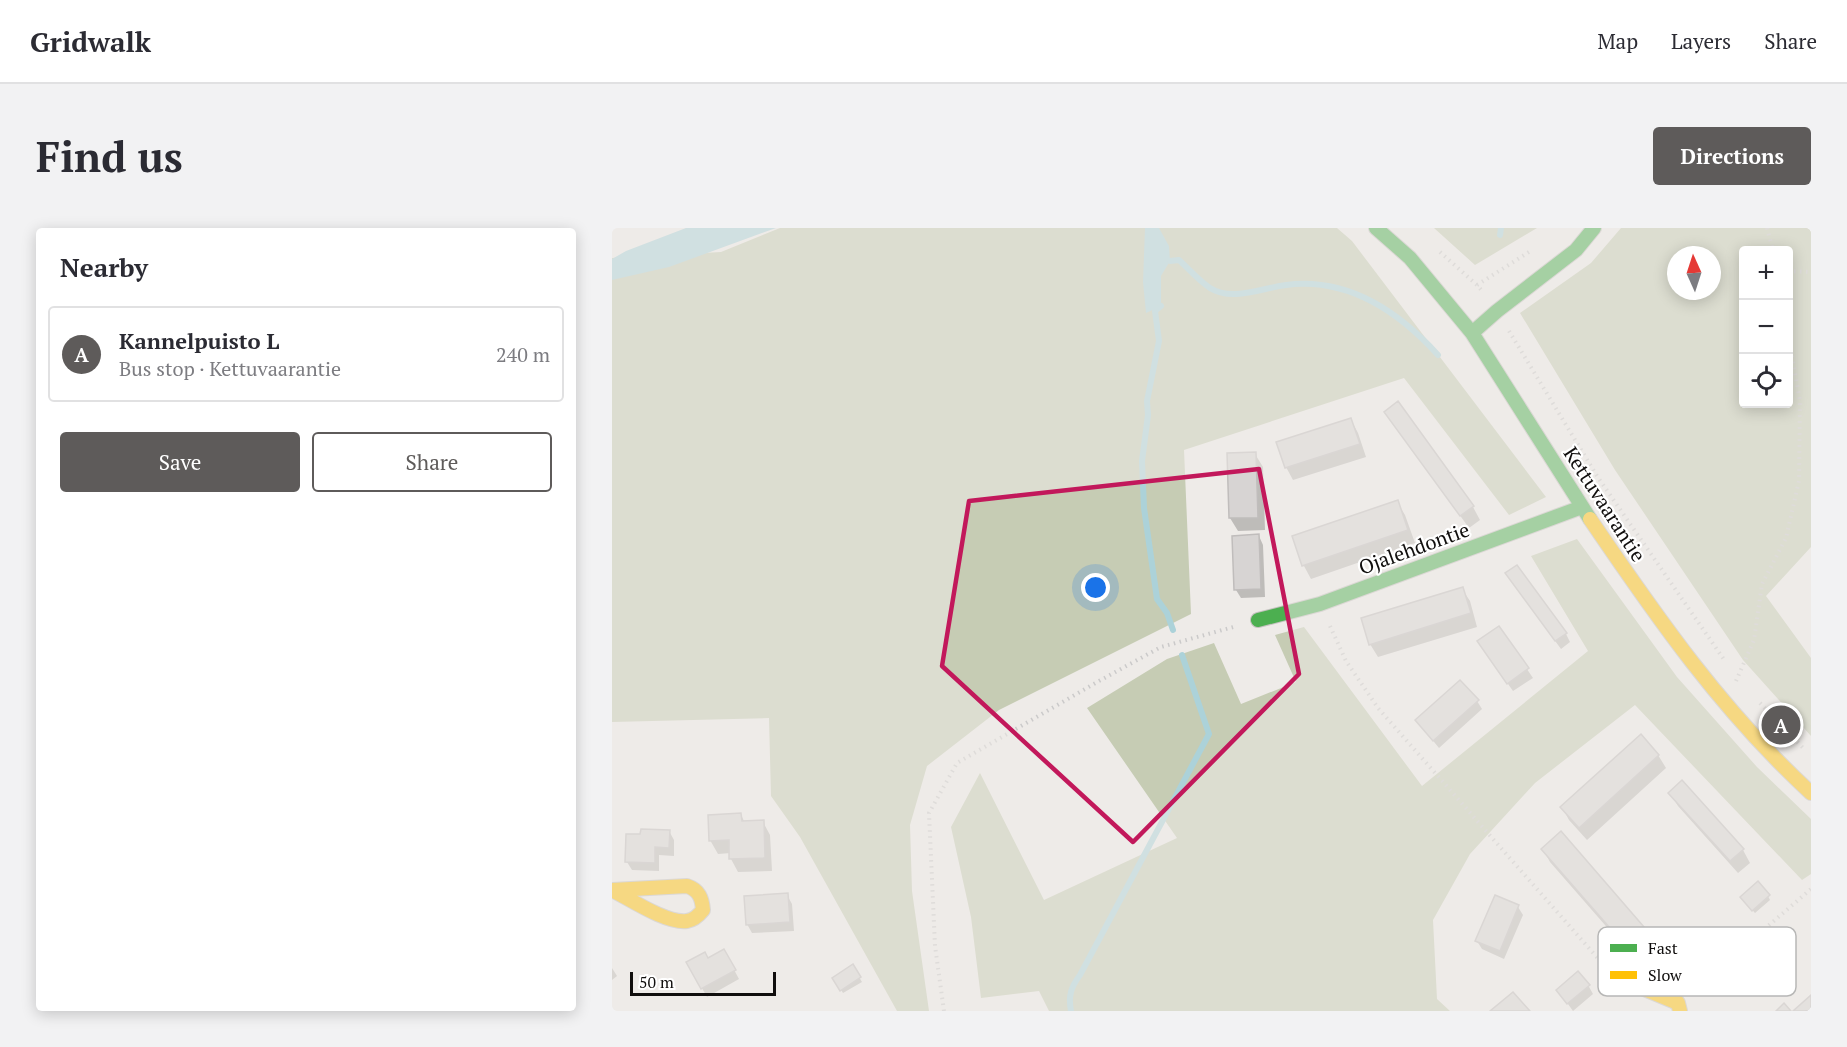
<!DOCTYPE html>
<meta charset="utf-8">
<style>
:root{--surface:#fff;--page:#f2f2f3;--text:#2b2b33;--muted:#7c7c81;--line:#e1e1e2;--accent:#5e5b5a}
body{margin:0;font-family:"PT Serif",serif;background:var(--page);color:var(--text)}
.controls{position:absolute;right:18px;top:18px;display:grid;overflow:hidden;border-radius:6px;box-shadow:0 3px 15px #0003}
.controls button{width:54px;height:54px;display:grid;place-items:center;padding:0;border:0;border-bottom:2px solid var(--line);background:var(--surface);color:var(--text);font:30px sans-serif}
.compass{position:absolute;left:1055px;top:18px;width:54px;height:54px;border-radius:50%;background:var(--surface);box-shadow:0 3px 15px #0003;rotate:357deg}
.scale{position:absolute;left:18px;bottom:15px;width:146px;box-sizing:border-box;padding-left:6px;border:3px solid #100e0d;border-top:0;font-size:16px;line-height:21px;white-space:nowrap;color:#100e0d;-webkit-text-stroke:4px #fff;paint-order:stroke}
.you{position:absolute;left:484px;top:360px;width:21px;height:21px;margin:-15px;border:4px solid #fff;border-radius:50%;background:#1a73e8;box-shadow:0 0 0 9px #1a73e833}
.badge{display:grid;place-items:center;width:39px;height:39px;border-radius:50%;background:var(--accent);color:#fff;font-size:20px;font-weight:700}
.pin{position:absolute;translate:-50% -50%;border:3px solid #fff;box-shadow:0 2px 6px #0006}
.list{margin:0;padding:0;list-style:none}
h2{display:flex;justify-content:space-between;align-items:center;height:78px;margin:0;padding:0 24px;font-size:26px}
h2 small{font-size:20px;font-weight:400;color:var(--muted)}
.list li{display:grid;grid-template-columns:39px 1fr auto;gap:18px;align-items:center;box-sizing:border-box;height:96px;margin:0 12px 12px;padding:0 12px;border:2px solid var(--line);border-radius:6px}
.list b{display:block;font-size:22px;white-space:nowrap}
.list p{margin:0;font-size:20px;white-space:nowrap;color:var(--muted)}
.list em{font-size:20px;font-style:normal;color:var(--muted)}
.actions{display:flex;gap:12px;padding:18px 24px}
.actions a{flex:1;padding:14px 0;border:2px solid var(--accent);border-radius:6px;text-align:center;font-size:21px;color:var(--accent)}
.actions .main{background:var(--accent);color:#fff}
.icon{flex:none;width:33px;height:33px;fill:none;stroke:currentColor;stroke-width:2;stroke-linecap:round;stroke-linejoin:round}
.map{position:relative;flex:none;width:1199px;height:783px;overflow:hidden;border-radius:6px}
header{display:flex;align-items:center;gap:36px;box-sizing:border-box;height:84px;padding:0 30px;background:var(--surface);border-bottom:2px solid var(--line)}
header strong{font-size:28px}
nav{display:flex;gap:33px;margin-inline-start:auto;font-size:21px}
.intro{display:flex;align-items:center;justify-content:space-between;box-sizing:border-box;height:144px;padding:0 36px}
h1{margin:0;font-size:42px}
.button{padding:15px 27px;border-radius:6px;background:var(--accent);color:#fff;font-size:21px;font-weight:700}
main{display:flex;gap:36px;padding:0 36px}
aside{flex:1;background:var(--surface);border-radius:6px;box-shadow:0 3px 15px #0003}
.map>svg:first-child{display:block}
</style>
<header>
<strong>Gridwalk</strong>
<nav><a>Map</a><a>Layers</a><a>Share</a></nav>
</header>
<div class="intro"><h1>Find us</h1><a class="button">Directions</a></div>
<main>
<aside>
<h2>Nearby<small></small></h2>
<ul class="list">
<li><span class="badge">A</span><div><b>Kannelpuisto L</b><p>Bus stop · Kettuvaarantie</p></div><em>240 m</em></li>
</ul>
<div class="actions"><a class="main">Save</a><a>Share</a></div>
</aside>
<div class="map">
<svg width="1199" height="783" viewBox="0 0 1199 783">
<rect width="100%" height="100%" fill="#eeebe8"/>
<path fill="#c6ccb4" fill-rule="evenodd" d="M168,0H725L740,13L934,269L897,287L792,150L572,222L579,386L387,482L315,538L298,597L300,663L317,783H285L188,609L159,568L157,490L0,494V30L109,24Z
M822,0H925L863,37Z
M1009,0H1199V319L1154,368L1199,430V508L1131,432L1003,242L908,85L979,35ZM1132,22H1176V176H1132ZM1064,27H1100V63H1064Z
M965,311L1065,449L1145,539L1199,591V646L1190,652L1023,477L923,555L858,626L821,692L825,771L838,783H437L427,763L369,770L359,689L339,599L368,545L432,672L565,610L475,480L555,431L602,415L629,476L684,454L663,407L692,399L810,558L976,423L919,328Z"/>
<path fill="#acd2d9" d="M74,0H164L57,39L0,52V31L14,23Z
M533,0H547L557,18L558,33L549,48V78L534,85L531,54Z"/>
<path fill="#0003" d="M774,184L861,279L868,292L857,300Z
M739,192L746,205L754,229L681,252L674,239Z
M643,226L651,239L653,302L626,303L618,290L617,227Z
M785,274L793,287L803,315L699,351L692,338L682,309Z
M647,308L651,317L653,369L629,370L624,362Z
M900,354L954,406L958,414L949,421Z
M850,361L858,373L865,399L766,429L758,416Z
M887,400L921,450L901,463L872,422Z
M865,473L870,481L827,520L805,493Z
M1046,527L1054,540L975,612L957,592L950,579Z
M1058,565L1131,622L1138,635L1126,645L1066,578Z
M129,587L133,595L151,594L158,607L160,643L126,644L119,631V625L106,626L98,612Z
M57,603L62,612V628L47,627V643L20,642L15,634Z
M931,621L1031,700L1038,713L1020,728L938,634Z
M175,667L180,676L182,703L140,705L135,696Z
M1156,668L1158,672L1143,685L1132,673Z
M884,669L906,679L911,687L892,731L870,721L865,713Z
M112,723L127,751L95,769L76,735L96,732Z
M241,739L250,754L231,765L222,750Z
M0,740L5,748L0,752Z
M976,757L981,766L961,783L946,762Z"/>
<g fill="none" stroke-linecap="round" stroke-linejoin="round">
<path stroke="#acd2d9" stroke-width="6" d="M888,7L889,0
M558,33L567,32C577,41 587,53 598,60C620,74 650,60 674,57C736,49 786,83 826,127
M549,78L543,83L547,113L535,173L536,187L530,233L532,280L545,371L555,385L561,402
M459,783C456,768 459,759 468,747L597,506L570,427"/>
</g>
<path fill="#d7d4d3" stroke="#c0bdbc" stroke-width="1.5" d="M786,173L862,278L848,288L772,184Z
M739,190L748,216L673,240L664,214Z
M644,224L646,290H617L615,225Z
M786,272L796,302L690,338L680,308Z
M647,306L649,361L622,362L620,308Z
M905,337L955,405L943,413L893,345Z
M851,359L859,385L757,417L749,390Z
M887,398L917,440L895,456L865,413Z
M848,452L867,472L821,513L803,492Z
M1029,506L1047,527L967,600L948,579Z
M1070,552L1132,621L1118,633L1056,565Z
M129,585L130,593L152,592L153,630L117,631V612L97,613L96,587Z
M29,601L58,602L57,620L43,619V635L13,634L14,606H28Z
M949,603L1032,699L1012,716L929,621Z
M1146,653L1158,667L1140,683L1128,669Z
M176,665L178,694L134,697L132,668Z
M883,667L907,677L888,723L863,713Z
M112,721L124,742L89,761L74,734L93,724L96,730Z
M241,736L249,749L228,763L220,750Z
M966,743L978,757L955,776L944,762Z
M901,764L918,783H878Z
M1199,767V783H1181Z
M1172,775L1179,783H1164Z"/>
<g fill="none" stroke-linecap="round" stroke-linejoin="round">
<defs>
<path id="fast" d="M764,0L798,30L860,105L978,291
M860,105L885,83L964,22L982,0
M646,392L708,376L970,279"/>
<path id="slow" d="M978,291C1046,391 1110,483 1199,565
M75,658C87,662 90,670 91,682C87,687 82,692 75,693C55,696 18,671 0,662Z
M1066,775L1018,755L1039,737L1066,775L1068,783"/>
</defs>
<use href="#fast" stroke="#c4c1bf" stroke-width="16"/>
<use href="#slow" stroke="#c4c1bf" stroke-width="16"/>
<path stroke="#cbcaca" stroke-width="4" stroke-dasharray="1.5 4.5" stroke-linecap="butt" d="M1155,0L1161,22
M828,24L865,57L871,64
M1176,43L1199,44
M865,57L917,24
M897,103L985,248L1113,433
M718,398L734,433L766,480L997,743
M1124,453L1142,412L1150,356L1174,310L1187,253L1188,173L1176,106
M1148,475L1193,522
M1084,760L1199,661
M332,783L323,718L317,585L345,535L487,453L549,419L625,398"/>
<use href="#fast" stroke="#4caf50" stroke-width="14"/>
<use href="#slow" stroke="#ffc107" stroke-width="14"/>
</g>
<path d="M0 0H1199V783H0ZM647,241L687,446L521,614L330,438L357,273Z" fill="#eeebe8" fill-opacity=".55" fill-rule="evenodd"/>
<path fill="none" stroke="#c2185b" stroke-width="4.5" stroke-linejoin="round" d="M647,241L687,446L521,614L330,438L357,273Z"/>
<g text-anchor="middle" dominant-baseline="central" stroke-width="4.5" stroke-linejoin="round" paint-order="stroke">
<g font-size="20" fill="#100e0d" stroke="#fff">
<text transform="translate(993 276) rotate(57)">Kettuvaarantie</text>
<text transform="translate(802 320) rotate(-20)">Ojalehdontie</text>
</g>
</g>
<rect x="986" y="699" width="198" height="69" rx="9" fill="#fff" stroke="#b7b7b6" stroke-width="1.5"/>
<rect x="998" y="716" width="27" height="8" fill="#4caf50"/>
<rect x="998" y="743" width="27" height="8" fill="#ffc107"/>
<g font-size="16" fill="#100e0d">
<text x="1036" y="726">Fast</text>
<text x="1036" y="753">Slow</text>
</g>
</svg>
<div class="controls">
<button>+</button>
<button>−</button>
<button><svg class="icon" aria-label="locate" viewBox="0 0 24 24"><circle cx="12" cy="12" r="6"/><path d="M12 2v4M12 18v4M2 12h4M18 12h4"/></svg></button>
</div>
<svg class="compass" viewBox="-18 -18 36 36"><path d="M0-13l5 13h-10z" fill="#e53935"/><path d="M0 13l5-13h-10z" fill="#7c7c81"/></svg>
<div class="scale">50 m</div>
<div class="you"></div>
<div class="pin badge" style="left:1169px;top:497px">A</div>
</div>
</main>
